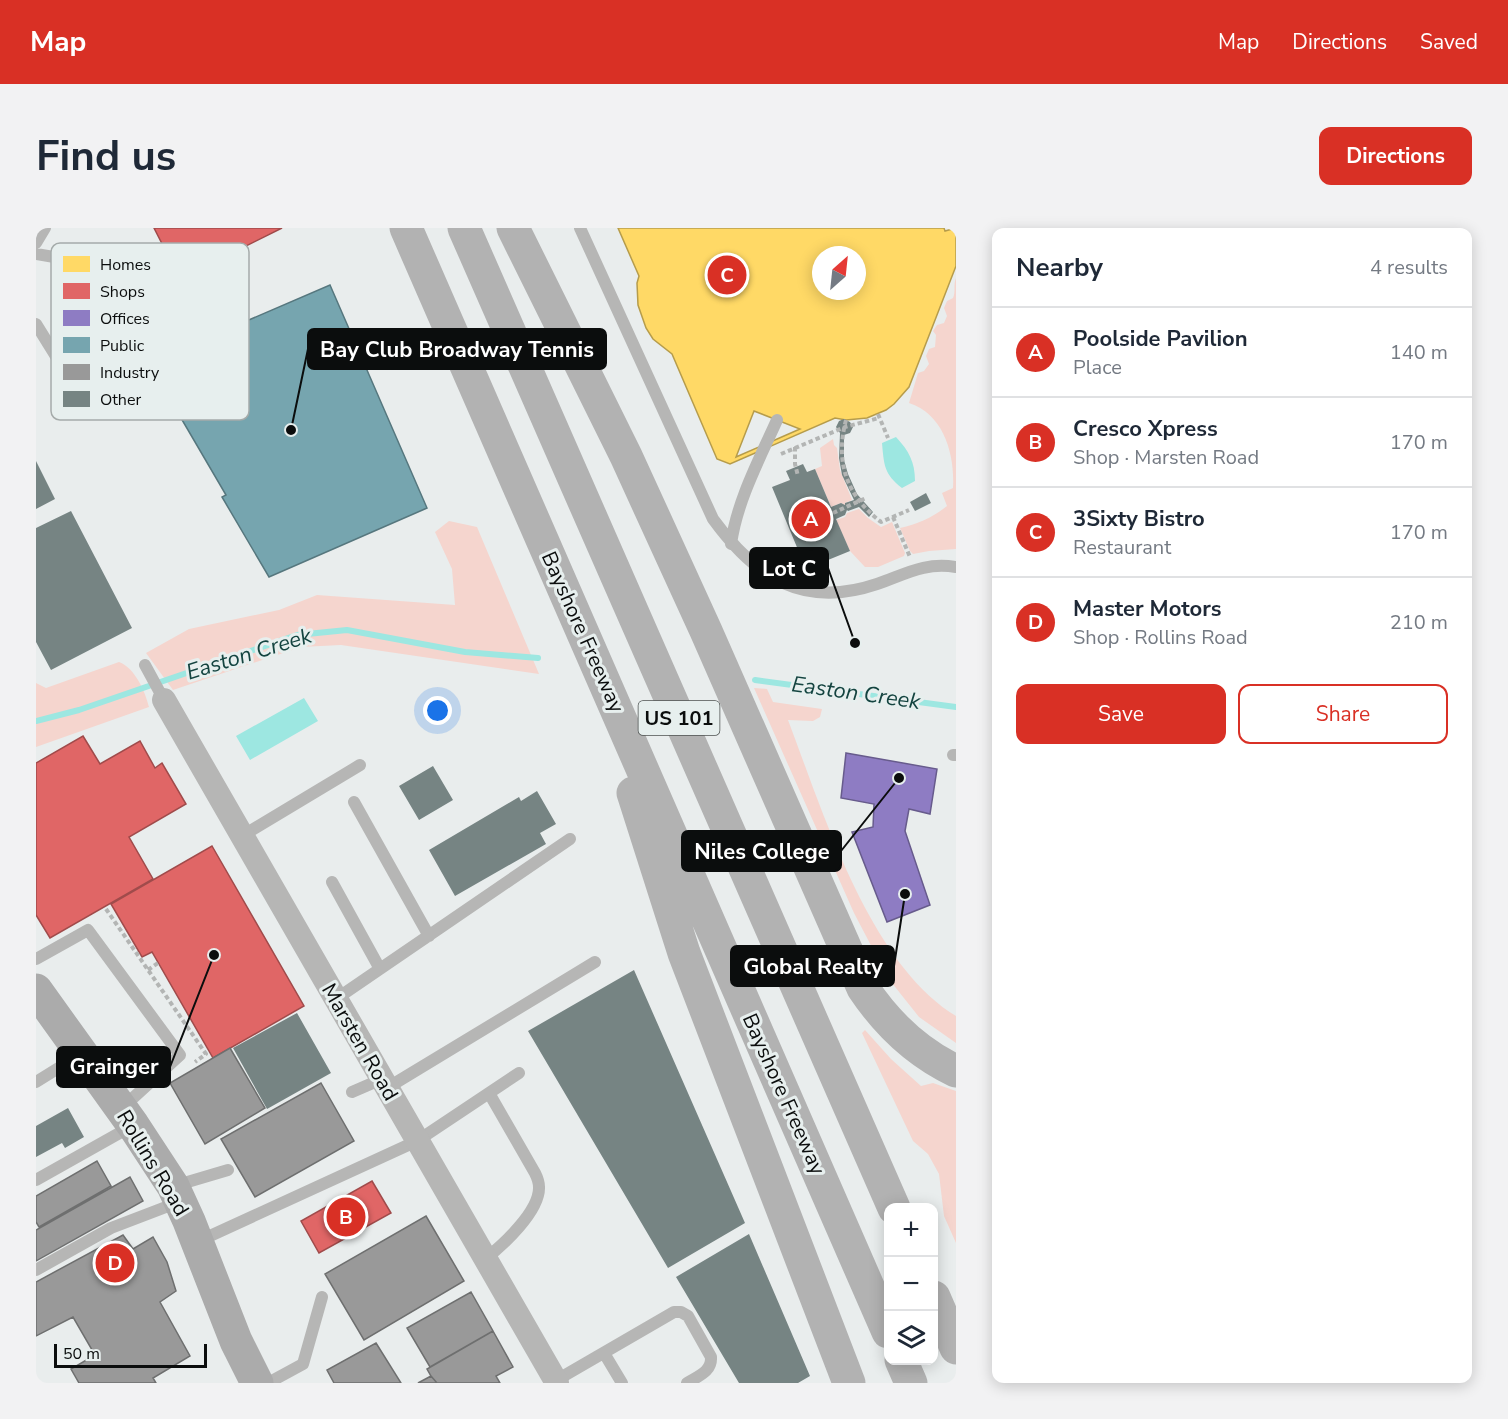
<!DOCTYPE html>
<meta charset="utf-8">
<style>
:root{--surface:#fff;--page:#f2f2f3;--text:#1f2937;--muted:#747a83;--line:#e0e1e3;--accent:#d93025}
body{margin:0;font-family:"Nunito Sans",sans-serif;background:var(--page);color:var(--text)}
.controls{position:absolute;right:18px;bottom:18px;display:grid;overflow:hidden;border-radius:12px;box-shadow:0 3px 15px #0003}
.controls button{width:54px;height:54px;display:grid;place-items:center;padding:0;border:0;border-bottom:2px solid var(--line);background:var(--surface);color:var(--text);font:30px sans-serif}
.compass{position:absolute;left:776px;top:18px;width:54px;height:54px;border-radius:50%;background:var(--surface);box-shadow:0 3px 15px #0003;rotate:27deg}
.scale{position:absolute;left:18px;bottom:15px;width:153px;box-sizing:border-box;padding-left:6px;border:3px solid #0b0d0d;border-top:0;font-size:16px;line-height:21px;white-space:nowrap;color:#0b0d0d;-webkit-text-stroke:4px #e7efee;paint-order:stroke}
.you{position:absolute;left:402px;top:483px;width:21px;height:21px;margin:-15px;border:4px solid #fff;border-radius:50%;background:#1a73e8;box-shadow:0 0 0 9px #1a73e833}
.badge{display:grid;place-items:center;width:39px;height:39px;border-radius:50%;background:var(--accent);color:#fff;font-size:20px;font-weight:700}
.pin{position:absolute;translate:-50% -50%;border:3px solid #fff;box-shadow:0 2px 6px #0006}
.list{margin:0;padding:0;list-style:none}
h2{display:flex;justify-content:space-between;align-items:center;height:78px;margin:0;padding:0 24px;font-size:26px}
h2 small{font-size:20px;font-weight:400;color:var(--muted)}
.list li{display:grid;grid-template-columns:39px 1fr auto;gap:18px;align-items:center;box-sizing:border-box;height:90px;padding:0 24px;border-top:2px solid var(--line)}
.list b{display:block;font-size:22px;white-space:nowrap}
.list p{margin:0;font-size:20px;white-space:nowrap;color:var(--muted)}
.list em{font-size:20px;font-style:normal;color:var(--muted)}
.actions{display:flex;gap:12px;padding:18px 24px}
.actions a{flex:1;padding:14px 0;border:2px solid var(--accent);border-radius:12px;text-align:center;font-size:21px;color:var(--accent)}
.actions .main{background:var(--accent);color:#fff}
.icon{flex:none;width:33px;height:33px;fill:none;stroke:currentColor;stroke-width:2;stroke-linecap:round;stroke-linejoin:round}
.map{position:relative;flex:none;width:920px;height:1155px;overflow:hidden;border-radius:12px}
header{display:flex;align-items:center;gap:36px;box-sizing:border-box;height:84px;padding:0 30px;background:var(--accent);color:#fff}
header strong{font-size:28px}
nav{display:flex;gap:33px;margin-inline-start:auto;font-size:21px}
.intro{display:flex;align-items:center;justify-content:space-between;box-sizing:border-box;height:144px;padding:0 36px}
h1{margin:0;font-size:42px}
.button{padding:15px 27px;border-radius:12px;background:var(--accent);color:#fff;font-size:21px;font-weight:700}
main{display:flex;gap:36px;padding:0 36px}
aside{flex:1;background:var(--surface);border-radius:12px;box-shadow:0 3px 15px #0003}
.map>svg:first-child{display:block}
</style>
<header>
<strong>Map</strong>
<nav><a>Map</a><a>Directions</a><a>Saved</a></nav>
</header>
<div class="intro"><h1>Find us</h1><a class="button">Directions</a></div>
<main>
<div class="map">
<svg width="920" height="1155" viewBox="0 0 920 1155">
<rect width="100%" height="100%" fill="#e9eded"/>
<path fill="#f5d5ce" d="M920,50V321L893,323L877,326L874,323L864,300C882,296 896,290 911,278L906,265L917,260C919,227 908,186 873,175L882,145L888,143L893,136L890,128L893,121L899,119L900,107L897,103L901,97L908,95L911,88L908,80L911,73L917,70C920,63 917,57 920,50Z
M797,211L798,217L801,220L804,242L816,272L809,275V277L805,275L795,279L779,241L786,238L784,220Z
M823,281L832,290L845,299L856,294L869,325L868,328L842,339H829L814,323L800,292L809,289L811,285Z
M413,293L441,299L503,446L305,417L265,419L137,462L110,425L153,401L243,382L281,367L419,377L416,341L399,304Z
M83,434C99,440 109,463 113,479L0,519V455L10,460Z
M718,460L731,461L737,474L786,481L784,489L777,493L752,492C787,584 833,735 920,788V815L883,789L852,750L818,685Z
M829,802L855,831L885,858L897,855L920,863V1015L908,988L903,946L892,926L877,913L826,805Z"/>
<path fill="#9de7e1" d="M860,209C873,223 879,234 879,253L866,260C848,246 848,237 846,215Z
M268,470L282,493L214,532L200,508Z"/>
<path fill="#ffd966" stroke="#b69c4b" stroke-width="1.5" fill-rule="evenodd" d="M582,0H908L909,3L920,0V38L873,159L858,176L850,182L831,190L810,192L799,190L694,236L681,231L636,126L617,111L610,100L602,77L601,55L603,48ZM785,27H821V63H785ZM718,183L764,201L700,229Z"/>
<path fill="#e06666" stroke="#a04b4b" stroke-width="1.5" d="M118,0H246L144,51Z
M47,508L64,536L104,513L119,540L126,535L150,576L93,609L117,651L14,710L0,687V535Z
M176,618L268,778L177,830L116,724L106,729L75,676Z
M336,953L355,985L283,1025L265,993Z"/>
<path fill="#8e7cc3" stroke="#675b8c" stroke-width="1.5" d="M810,525L901,541L894,586L873,581L869,603L894,677L851,694L816,604L837,599L838,576L805,570Z"/>
<path fill="#76a5af" stroke="#56777e" stroke-width="1.5" d="M294,57L391,280L233,349L186,269L190,267L114,137L125,132L117,119L135,108L141,123Z"/>
<path fill="#999" stroke="#6e6f6f" stroke-width="1.5" d="M194,820L229,880L169,916L134,855Z
M285,855L318,913L219,969L185,911Z
M61,933L75,958L3,999L0,994V968Z
M94,949L107,973L0,1033V1002Z
M390,988L428,1053L328,1112L289,1046Z
M87,1007L97,1021L117,1009L131,1034L140,1063L124,1074L154,1128L117,1150L120,1155H43L35,1141L59,1127L37,1089L0,1108V1054Z
M435,1064L457,1103L394,1139L371,1100Z
M457,1103L477,1139L460,1148L464,1155H401L395,1148L391,1141Z
M340,1115L365,1155H298L291,1142Z
M395,1148L401,1155H382Z"/>
<g fill="none" stroke-linecap="round" stroke-linejoin="round">
<path stroke="#9de7e1" stroke-width="6" d="M719,452L920,479
M0,493L43,482L261,407L311,402L429,424L502,430"/>
</g>
<path fill="#768483" d="M808,191L814,194L817,199L814,205L808,207V232L812,246L821,266L837,284L833,289L823,279L812,283L811,282L809,287L800,291L814,323L770,341L736,259L754,252L750,243L767,236L771,244L779,241L795,279L805,275L809,277V275L818,272L806,247L803,230L804,205L800,199L803,193Z
M0,233L19,271L0,281Z
M890,265L895,275L879,283L874,274Z
M35,283L96,400L15,442L0,414V300Z
M397,538L417,572L383,592L363,558Z
M501,563L520,596L504,605L510,616L419,668L393,622L483,569L485,573Z
M598,742L709,995L632,1040L492,803Z
M261,785L295,845L231,881L197,820Z
M32,880L48,909L29,920L26,915L0,929V898Z
M713,1006L774,1148L762,1155H703L640,1049Z"/>
<g fill="none" stroke-linecap="round" stroke-linejoin="round">
<path stroke="#b3b5b4" stroke-width="4" stroke-dasharray="4.5 3" stroke-linecap="butt" d="M842,186L852,210
M810,192C799,234 810,267 845,294L873,282
M759,219V236L762,248
M745,226L809,199L843,190
M797,285L830,270
M857,289L874,329
M70,681L170,826L159,834
M112,742L122,735"/>
<path stroke="#b6b6b5" stroke-width="12" d="M544,0L677,291C720,350 767,381 841,356C870,346 888,334 920,339
M0,15L9,0
M0,26L53,35
M0,96L26,138L52,149
M695,316C701,273 723,232 741,192
M109,437L128,472
M917,527H920
M318,574L393,708
M206,608L324,537
M296,654L344,741
M0,731L52,702L144,827L86,880
M300,771L534,611
M0,854L45,826
M351,860L559,734
M316,864L346,851
M0,952L96,898
M138,958L192,942
M163,1013L381,913L483,845
M449,1031C467,1017 504,983 503,959C503,955 501,949 499,945L453,865
M0,1042L75,1000L143,974
M568,1125L586,1155
M519,1153L638,1084H645L652,1088L675,1129C676,1144 662,1148 651,1155
M232,1155L267,1136L286,1069"/>
<path stroke="#b6b6b5" stroke-width="24" d="M128,472L521,1155"/>
<path stroke="#ababab" stroke-width="33" d="M0,762L97,897L137,958L153,993L200,1113L221,1155"/>
<path stroke="#b2b2b2" stroke-width="33" d="M370,0L852,1104
M428,0L858,980
M477,0L590,228L670,403L827,760C851,796 880,824 920,843
M597,565L648,725L813,1155
M898,1069L920,1120
M865,1132L875,1155"/>
</g>
<g text-anchor="middle" dominant-baseline="central" stroke-width="6" stroke-linejoin="round" paint-order="stroke">
<rect fill="#e7efee" stroke="#4d5150" stroke-width="1.5" x="602.5" y="473" width="81" height="34" rx="4.5"/>
<g font-size="20" font-weight="bold" fill="#0b0d0d">
<text x="643" y="490">US 101</text>
</g>
<g font-size="21" fill="#0b0d0d" stroke="#e7efee">
<text transform="translate(547 404) rotate(66)">Bayshore Freeway</text>
<text transform="translate(324 814) rotate(60)">Marsten Road</text>
<text transform="translate(748 866) rotate(66)">Bayshore Freeway</text>
<text transform="translate(117 935) rotate(59)">Rollins Road</text>
</g>
<g font-size="22" font-style="italic" fill="#144440" stroke="#e7efee">
<text transform="translate(213 426) rotate(-17)">Easton Creek</text>
<text transform="translate(820 465) rotate(8)">Easton Creek</text>
</g>
</g>
<rect x="15" y="15" width="198" height="177" rx="9" fill="#e7efee" stroke="#a5abaa" stroke-width="1.5"/>
<rect x="27" y="28" width="27" height="16" fill="#ffd966"/>
<rect x="27" y="55" width="27" height="16" fill="#e06666"/>
<rect x="27" y="82" width="27" height="16" fill="#8e7cc3"/>
<rect x="27" y="109" width="27" height="16" fill="#76a5af"/>
<rect x="27" y="136" width="27" height="16" fill="#999"/>
<rect x="27" y="163" width="27" height="16" fill="#768483"/>
<g font-size="16" fill="#0b0d0d">
<text x="64" y="42">Homes</text>
<text x="64" y="69">Shops</text>
<text x="64" y="96">Offices</text>
<text x="64" y="123">Public</text>
<text x="64" y="150">Industry</text>
<text x="64" y="177">Other</text>
</g>
<path fill="none" stroke="#0b0d0d" stroke-width="2" d="M255 202L272 121M819 415L792 340M863 550L805 623M869 666L858 738M178 727L134 839"/>
<g fill="#0b0d0d" stroke="#e7efee" stroke-width="2">
<circle cx="255" cy="202" r="6"/>
<circle cx="819" cy="415" r="6"/>
<circle cx="863" cy="550" r="6"/>
<circle cx="869" cy="666" r="6"/>
<circle cx="178" cy="727" r="6"/>
</g>
<g fill="#0b0d0d" stroke="#0b0d0d" stroke-width="2">
<rect x="272" y="101" width="298" height="40" rx="6"/>
<rect x="714" y="320" width="78" height="40" rx="6"/>
<rect x="646" y="603" width="159" height="40" rx="6"/>
<rect x="695" y="718" width="163" height="40" rx="6"/>
<rect x="21" y="819" width="113" height="40" rx="6"/>
</g>
<g font-size="22" text-anchor="middle" font-weight="bold" fill="#fff">
<text x="421" y="129">Bay Club Broadway Tennis</text>
<text x="753" y="348">Lot C</text>
<text x="726" y="631">Niles College</text>
<text x="777" y="746">Global Realty</text>
<text x="78" y="846">Grainger</text>
</g>
</svg>
<div class="controls">
<button>+</button>
<button>−</button>
<button><svg class="icon" aria-label="layers" viewBox="0 0 24 24"><path d="M12 4l9 5-9 5-9-5zM3 14l9 5 9-5"/></svg></button>
</div>
<svg class="compass" viewBox="-18 -18 36 36"><path d="M0-13l5 13h-10z" fill="#e53935"/><path d="M0 13l5-13h-10z" fill="#747a83"/></svg>
<div class="scale">50 m</div>
<div class="you"></div>
<div class="pin badge" style="left:775px;top:291px">A</div>
<div class="pin badge" style="left:310px;top:989px">B</div>
<div class="pin badge" style="left:691px;top:47px">C</div>
<div class="pin badge" style="left:79px;top:1035px">D</div>
</div>
<aside>
<h2>Nearby<small>4 results</small></h2>
<ul class="list">
<li><span class="badge">A</span><div><b>Poolside Pavilion</b><p>Place</p></div><em>140 m</em></li>
<li><span class="badge">B</span><div><b>Cresco Xpress</b><p>Shop · Marsten Road</p></div><em>170 m</em></li>
<li><span class="badge">C</span><div><b>3Sixty Bistro</b><p>Restaurant</p></div><em>170 m</em></li>
<li><span class="badge">D</span><div><b>Master Motors</b><p>Shop · Rollins Road</p></div><em>210 m</em></li>
</ul>
<div class="actions"><a class="main">Save</a><a>Share</a></div>
</aside>
</main>
